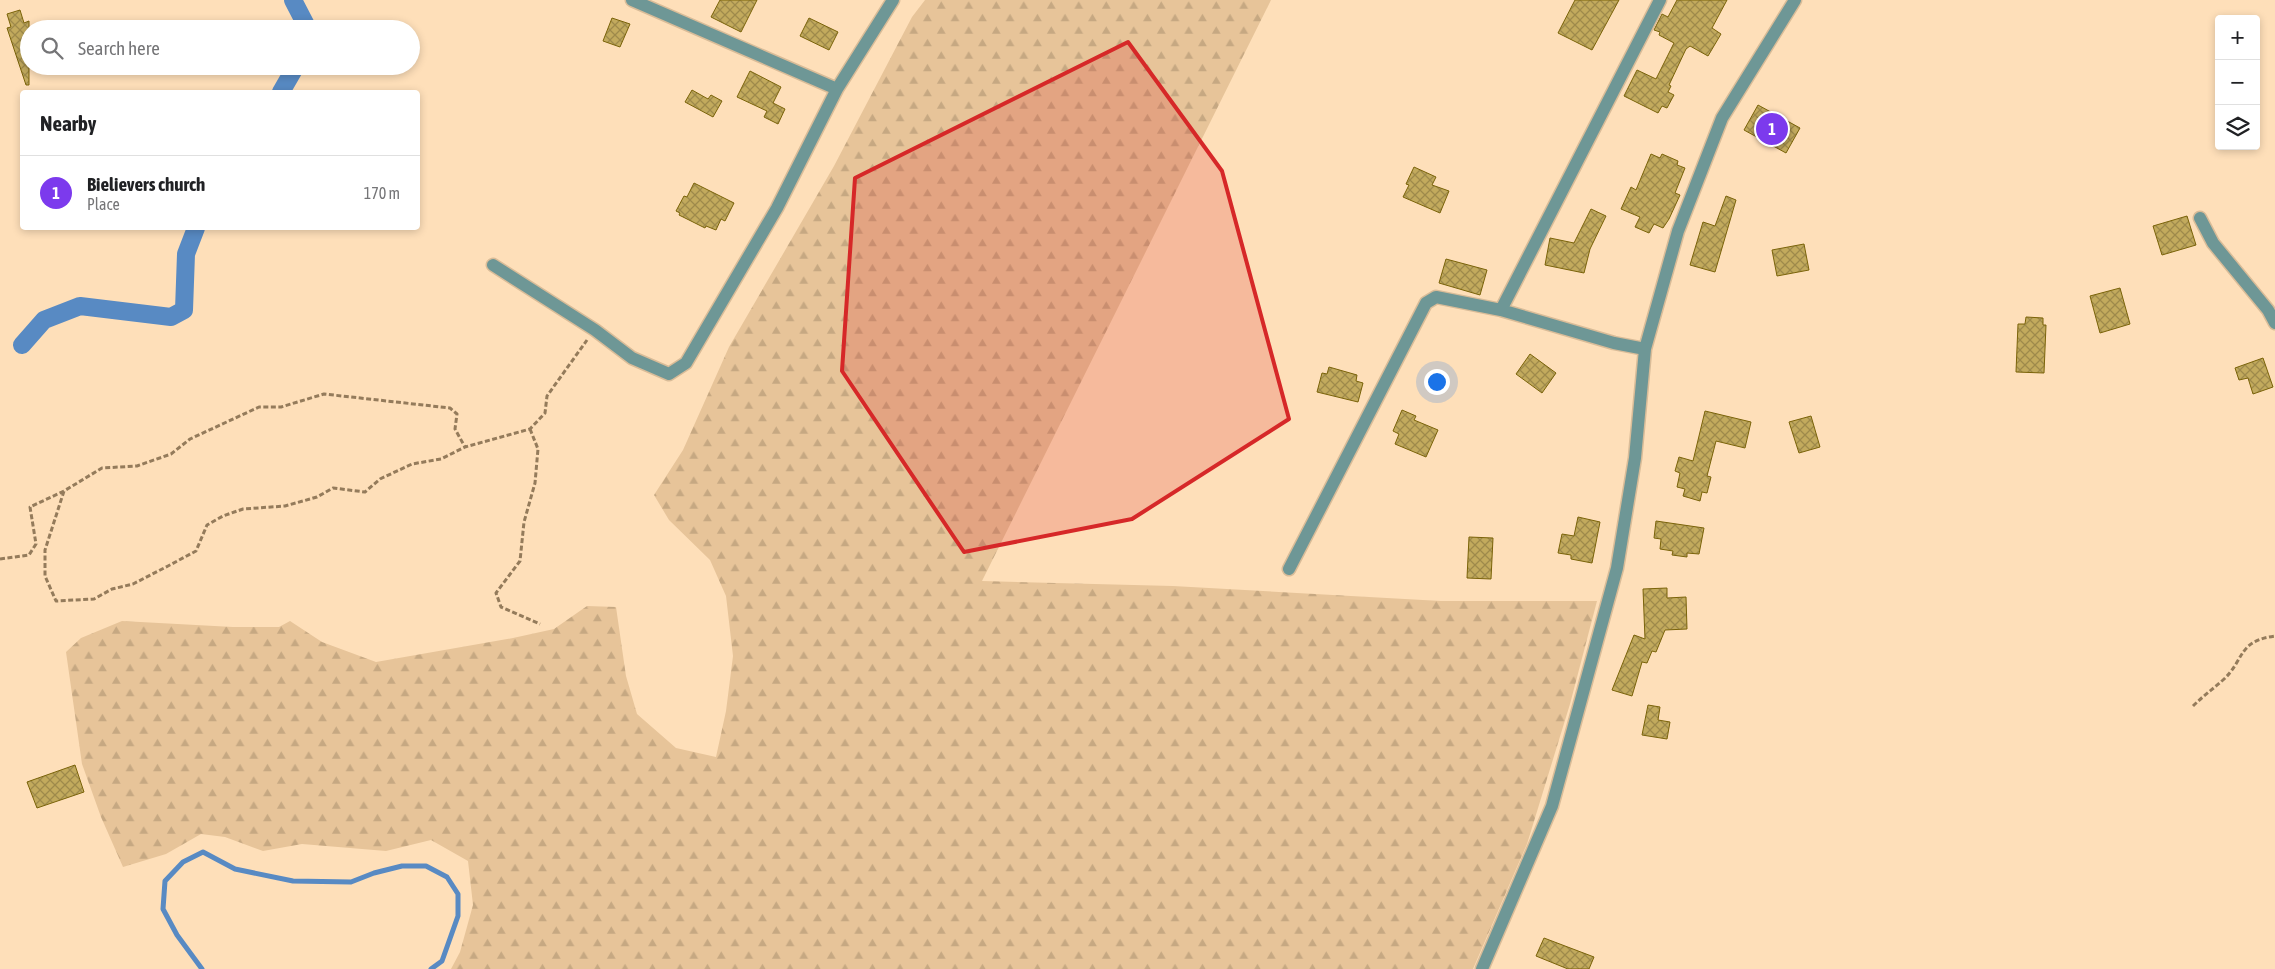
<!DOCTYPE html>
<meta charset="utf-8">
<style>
:root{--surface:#fff;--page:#f2f2f2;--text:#202124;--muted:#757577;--line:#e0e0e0;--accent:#7c3aed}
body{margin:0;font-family:"Asap Condensed",sans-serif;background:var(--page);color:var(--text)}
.controls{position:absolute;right:15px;top:15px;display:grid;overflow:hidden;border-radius:5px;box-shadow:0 2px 8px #0003}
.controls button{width:45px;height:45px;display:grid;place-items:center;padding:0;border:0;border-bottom:1px solid var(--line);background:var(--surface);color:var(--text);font:25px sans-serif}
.you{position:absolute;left:1436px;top:381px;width:18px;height:18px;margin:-12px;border:4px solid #fff;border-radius:50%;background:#1a73e8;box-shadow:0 0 0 8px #1a73e833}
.badge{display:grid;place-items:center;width:32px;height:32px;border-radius:50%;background:var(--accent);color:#fff;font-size:16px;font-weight:700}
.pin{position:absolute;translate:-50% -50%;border:2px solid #fff;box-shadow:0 1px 5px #0006}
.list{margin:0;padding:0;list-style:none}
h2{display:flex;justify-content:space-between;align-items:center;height:65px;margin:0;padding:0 20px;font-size:21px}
h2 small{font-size:16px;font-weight:400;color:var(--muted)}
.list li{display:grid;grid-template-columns:32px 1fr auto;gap:15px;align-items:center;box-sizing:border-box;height:75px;padding:0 20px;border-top:1px solid var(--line)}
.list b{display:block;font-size:19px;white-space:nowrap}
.list p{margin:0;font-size:16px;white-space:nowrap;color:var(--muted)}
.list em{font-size:16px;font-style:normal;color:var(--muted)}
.icon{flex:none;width:28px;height:28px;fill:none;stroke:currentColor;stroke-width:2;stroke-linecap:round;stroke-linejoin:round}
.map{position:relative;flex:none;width:2275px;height:969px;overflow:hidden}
.search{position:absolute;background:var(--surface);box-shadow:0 2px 8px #0003;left:20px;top:20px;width:400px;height:55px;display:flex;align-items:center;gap:12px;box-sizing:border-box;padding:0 18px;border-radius:28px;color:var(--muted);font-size:19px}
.panel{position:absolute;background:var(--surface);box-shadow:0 2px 8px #0003;left:20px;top:90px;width:400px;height:140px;border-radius:5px}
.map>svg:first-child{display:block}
</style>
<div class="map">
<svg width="2275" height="969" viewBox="0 0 2275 969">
<defs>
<pattern id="forest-firs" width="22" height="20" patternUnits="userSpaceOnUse" patternTransform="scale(1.25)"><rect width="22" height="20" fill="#e7c499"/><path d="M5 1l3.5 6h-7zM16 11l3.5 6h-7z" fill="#c6a882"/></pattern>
<pattern id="building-cross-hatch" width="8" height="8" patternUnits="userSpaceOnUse" patternTransform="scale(1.25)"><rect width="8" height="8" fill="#c2aa5d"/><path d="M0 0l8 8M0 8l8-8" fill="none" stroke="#9e8a4b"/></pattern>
</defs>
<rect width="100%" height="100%" fill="#fedfb9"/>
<path fill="url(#forest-firs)" d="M925,0H1271L982,581L1173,586L1441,601H1597L1570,704L1527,844L1473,969H451L460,952L473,905L468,861L431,840L386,851L302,844L263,851L225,837L201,834L166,854L123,867L101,817L82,764L66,652L81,638L122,621L233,627H279L290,621L322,642L376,662L513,638L554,629L587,606L616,607L626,676L637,714L676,748L716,757L726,711L733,656L726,596L710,560L669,520L654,495L683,450L729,347L834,166L912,17Z"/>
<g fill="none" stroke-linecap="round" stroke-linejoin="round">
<path stroke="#588ac3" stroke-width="5" d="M202,969L177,935L163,909L165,881L183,862L203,852L235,869L293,881L351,882L374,873L402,866H426L447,877L458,894V916L442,961L431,969"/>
<path stroke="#588ac3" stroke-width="18" d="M293,0L308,29
M281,92L296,66
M22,345L44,320L80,306L171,317L184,310L186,254L196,228"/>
</g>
<path fill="url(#building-cross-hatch)" stroke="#7a6309" d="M720,0H757L741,32L711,17Z
M1575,0H1619L1592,50L1558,33Z
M1677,0H1727L1712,28L1721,34L1708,56L1690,46L1686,49L1669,85L1671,86L1668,92L1674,95L1667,108L1662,106L1658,113L1624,96L1637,70L1656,79L1674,43L1659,35L1660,32L1654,30L1662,14L1668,17Z
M20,10L24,23L29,21V85H26L7,28L11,27L7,14Z
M612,18L630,24L620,47L603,41Z
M809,18L838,32L829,50L800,36Z
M750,71L781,87L773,103L785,109L778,124L764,117L767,111L737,97Z
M692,90L708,99L711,95L722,101L713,117L685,102Z
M1758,105L1800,128L1786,153L1744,130Z
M1651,154L1660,158L1662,154L1678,161L1677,165L1685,168L1675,193L1680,195L1669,219L1663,228L1654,224L1649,233L1635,227L1640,217L1621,209L1631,187L1636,190Z
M1414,167L1436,177L1432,185L1449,191L1440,213L1403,197L1409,185L1406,184Z
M694,183L734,203L725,221L721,219L716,230L706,226L705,228L679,215L680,213L676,211L684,196L687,197Z
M1726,196L1736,200L1715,272L1690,265L1703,222L1715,226Z
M1591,209L1606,216L1590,249L1584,273L1545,265L1550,238L1574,243Z
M2187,216L2196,245L2162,255L2153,226Z
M1804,244L1809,270L1777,276L1772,250Z
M1446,259L1487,270L1480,295L1439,283Z
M2120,288L2130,324L2100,333L2090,296Z
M2026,317L2043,318V325H2046L2044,373L2016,372L2018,324H2025Z
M1530,354L1556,373L1542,393L1516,374Z
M2263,358L2273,387L2253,394L2248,378L2239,380L2235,368Z
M1329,367L1357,375L1356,381L1363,383L1358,402L1317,392L1322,373L1327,374Z
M1402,410L1416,416L1414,420L1438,430L1426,457L1395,444L1399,434L1393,431Z
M1705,411L1751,422L1745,448L1716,441L1707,476L1711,477L1707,493L1702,492L1700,501L1683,496L1685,489L1677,487L1680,473L1675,471L1679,457L1693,461Z
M1811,416L1820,447L1799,453L1789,422Z
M1578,517L1600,522L1592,563L1571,559V555L1558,553L1562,534L1574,536Z
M1656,521L1704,528L1699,554L1687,553V557L1672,555L1673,551L1660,549L1661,539L1654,538Z
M1469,537L1493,538L1491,579L1467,578Z
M1667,588V598L1686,597L1687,629L1665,630L1656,652L1652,651L1647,663L1642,662L1632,696L1612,690L1634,635L1645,639L1643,589Z
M1648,705L1660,707L1658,720L1670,722L1667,739L1642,735Z
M75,765L84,792L37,808L27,782Z
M1544,938L1594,957L1589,969H1568L1536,956Z"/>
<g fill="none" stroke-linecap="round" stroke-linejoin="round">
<defs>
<path id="minor" d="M632,0L837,89
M2200,218L2213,243L2268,310L2275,323
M493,265L595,330L632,358L669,374L686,363L777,208L837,89L893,0
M1645,349L1614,343L1501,310L1660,0
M1289,569L1426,303L1436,297L1501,310
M1482,969L1552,806L1617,568L1635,458L1645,349L1678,231L1722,118L1795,0"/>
</defs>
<use href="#minor" stroke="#d9bc98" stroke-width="15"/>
<path stroke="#947b5b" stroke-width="3" stroke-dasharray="5 2.5" stroke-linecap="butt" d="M530,429L538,449L535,483L524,522L520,561L496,593L501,607L540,624
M64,491L45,550V576L56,601L94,599L112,589L133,584L168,566L196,551L207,525L223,516L243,509L285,506L317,497L333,488L365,492L380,479L412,464L441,459L465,447
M0,559L29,555L36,544L30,507L64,491L102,468L137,466L171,454L190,439L259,407H281L324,394L450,408L457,414L455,429L465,447L530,429L545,413L547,396L587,340
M2193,706C2203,696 2213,689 2223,680C2245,660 2237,641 2275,636"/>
<use href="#minor" stroke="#6e9796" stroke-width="12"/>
</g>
<path fill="#d62828" fill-opacity="0.2" stroke="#d62828" stroke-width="4" stroke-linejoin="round" d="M1128,42L1222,171L1289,419L1132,519L964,552L842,371L855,178Z"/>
</svg>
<div class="controls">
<button>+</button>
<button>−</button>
<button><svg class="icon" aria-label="layers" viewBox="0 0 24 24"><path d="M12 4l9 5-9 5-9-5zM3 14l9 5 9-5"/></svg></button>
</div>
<div class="you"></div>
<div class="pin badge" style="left:1772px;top:129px">1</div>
<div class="search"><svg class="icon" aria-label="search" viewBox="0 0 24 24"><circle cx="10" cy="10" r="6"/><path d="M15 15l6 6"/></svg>Search here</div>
<section class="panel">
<h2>Nearby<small></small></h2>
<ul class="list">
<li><span class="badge">1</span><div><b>Bielievers church</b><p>Place</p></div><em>170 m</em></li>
</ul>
</section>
</div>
